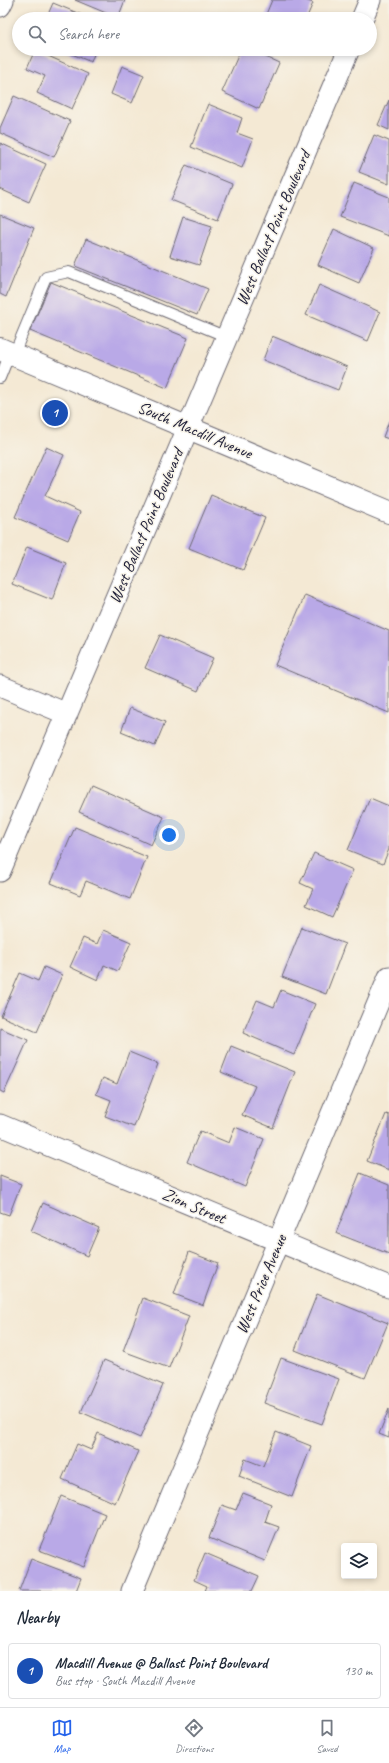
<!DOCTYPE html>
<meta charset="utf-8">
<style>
:root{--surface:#fff;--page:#f2f2f3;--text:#1f2937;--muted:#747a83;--line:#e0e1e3;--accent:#2563eb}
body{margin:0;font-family:Caveat,sans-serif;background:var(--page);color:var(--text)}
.controls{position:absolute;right:12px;bottom:12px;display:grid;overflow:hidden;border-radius:4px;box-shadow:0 2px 6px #0003}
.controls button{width:36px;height:36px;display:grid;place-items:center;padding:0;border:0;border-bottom:1px solid var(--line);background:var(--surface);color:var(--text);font:20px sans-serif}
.you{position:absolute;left:169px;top:835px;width:14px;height:14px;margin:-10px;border:3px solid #fff;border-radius:50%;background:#1a73e8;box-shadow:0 0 0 6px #1a73e833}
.badge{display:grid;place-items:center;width:26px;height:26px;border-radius:50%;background:var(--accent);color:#fff;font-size:13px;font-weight:700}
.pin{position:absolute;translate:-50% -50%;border:2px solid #fff;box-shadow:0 1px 4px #0006}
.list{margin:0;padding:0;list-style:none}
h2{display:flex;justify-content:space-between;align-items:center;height:52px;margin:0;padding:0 16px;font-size:17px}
h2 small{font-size:13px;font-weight:400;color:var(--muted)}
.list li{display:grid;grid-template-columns:26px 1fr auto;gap:12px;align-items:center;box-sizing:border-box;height:56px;margin:0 8px 8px;padding:0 8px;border:1px solid var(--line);border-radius:4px}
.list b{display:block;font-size:15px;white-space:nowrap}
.list p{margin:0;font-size:13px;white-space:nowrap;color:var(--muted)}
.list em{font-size:13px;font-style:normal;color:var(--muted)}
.icon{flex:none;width:22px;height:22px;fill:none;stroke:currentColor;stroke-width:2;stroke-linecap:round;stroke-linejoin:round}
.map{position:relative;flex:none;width:389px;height:1591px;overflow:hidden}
.search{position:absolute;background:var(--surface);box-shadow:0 2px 6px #0003;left:12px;right:12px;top:12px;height:44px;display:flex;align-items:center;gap:10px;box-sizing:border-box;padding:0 14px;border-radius:22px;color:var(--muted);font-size:15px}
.sheet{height:116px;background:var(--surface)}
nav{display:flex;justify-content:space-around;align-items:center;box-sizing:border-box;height:56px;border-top:1px solid var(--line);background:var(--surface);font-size:11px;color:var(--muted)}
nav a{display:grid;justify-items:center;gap:2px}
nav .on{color:var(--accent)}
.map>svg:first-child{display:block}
</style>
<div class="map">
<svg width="389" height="1591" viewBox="0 0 389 1591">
<rect width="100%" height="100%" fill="#f7f3e8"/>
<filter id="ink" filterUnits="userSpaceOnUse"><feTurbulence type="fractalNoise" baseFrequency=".025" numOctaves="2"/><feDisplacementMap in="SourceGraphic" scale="8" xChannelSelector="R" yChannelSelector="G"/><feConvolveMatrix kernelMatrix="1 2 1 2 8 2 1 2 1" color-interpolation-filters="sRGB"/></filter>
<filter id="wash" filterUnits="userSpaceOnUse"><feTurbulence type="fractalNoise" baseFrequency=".012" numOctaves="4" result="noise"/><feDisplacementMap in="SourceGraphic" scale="16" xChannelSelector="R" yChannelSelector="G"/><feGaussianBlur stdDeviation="0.9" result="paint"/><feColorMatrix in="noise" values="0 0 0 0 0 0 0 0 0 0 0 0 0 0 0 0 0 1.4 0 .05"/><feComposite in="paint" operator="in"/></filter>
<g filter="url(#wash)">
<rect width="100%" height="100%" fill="#f4e9d4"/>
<g id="blocks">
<path fill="#b9a9e7" d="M75,0H125L118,18Z
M272,0H305L313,3L306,19H264Z
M53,3L92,19H46Z
M60,49H96L91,62Z
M241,49H248L279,63L259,109L222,92Z
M35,50L88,74L72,109L37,93L45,76L27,68Z
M122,66L144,75L132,103L111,94Z
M14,96L70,121L54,157L0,133V128Z
M389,100V130L378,125Z
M208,104L242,118L237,133L253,139L242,168L191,147Z
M374,135L389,141V184L359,172Z
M0,143L46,164L29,202L0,189Z
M186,165L232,184L218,219L171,200Z
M354,183L389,197V236L340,217Z
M0,214L34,228L6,297L0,294Z
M183,217L212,226L199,265L170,256Z
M334,229L374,248L359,283L318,265Z
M86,239L208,289L197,315L75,266Z
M51,282L188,338L167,388L30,331Z
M319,285L380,312L368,341L306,315Z
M272,336L347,367L338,390L263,360Z
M389,421V439L383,437Z
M46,447L64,455L45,496L80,512L68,540L15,517Z
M211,495L265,518L243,570L189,548Z
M27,547L66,563L52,600L12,584Z
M305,595L389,631V713L275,665Z
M160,635L213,658L198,691L145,668Z
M130,708L165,722L155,746L121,732Z
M91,785L164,817L151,845L79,812Z
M370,798L389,806V849L383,864L348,850Z
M75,827L147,857L130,899L86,881L80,895L51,883Z
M314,853L353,870L332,917L306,905L313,889L300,883Z
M302,927L345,944L326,994L282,977Z
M103,930L131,942L118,971L104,965L98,980L70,967L83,938L97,944Z
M44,967L62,975L37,1032L1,1016L20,973L38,981Z
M281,990L315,1004L294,1055L243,1033L257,1000L274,1007Z
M0,1028L28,1040L4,1093L0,1091Z
M231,1046L295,1072L273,1128L242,1115L255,1086L221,1072Z
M129,1052L158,1064L134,1127L105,1116L111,1100L96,1094L103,1078L117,1084Z
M386,1114L389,1115V1170L367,1161Z
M235,1127L264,1139L245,1187L187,1162L200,1131L229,1143Z
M360,1173L389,1185V1254L336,1233Z
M0,1176L21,1184L9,1215L0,1212Z
M43,1203L99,1228L87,1256L31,1231Z
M189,1252L218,1263L203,1305L174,1294Z
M317,1294L388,1323L365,1378L295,1350Z
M143,1298L189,1316L169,1368L123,1351Z
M281,1358L339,1379L322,1424L264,1403Z
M104,1360L163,1385L140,1438L81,1412Z
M389,1409V1438L379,1434Z
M276,1432L311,1446L292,1497L239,1476L245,1459L263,1466Z
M98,1433L138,1451L115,1503L62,1479L77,1444L91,1450Z
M243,1493L271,1504L265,1522L279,1527L265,1561L209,1538L222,1505L236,1510Z
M61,1496L105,1514L84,1567L39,1550Z
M205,1553L259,1576L252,1591H205L207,1586L194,1580Z
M31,1559L81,1578L76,1591H19Z"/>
</g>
</g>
<g filter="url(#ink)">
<use href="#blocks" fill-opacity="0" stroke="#6c6871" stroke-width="1"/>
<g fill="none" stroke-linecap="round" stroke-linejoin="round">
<defs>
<path id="service" d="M14,354L46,277L69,272L227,337
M0,378L10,353"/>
<path id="minor" d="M0,6L3,0
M362,19L370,0
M0,686L67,714
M0,871L349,49
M0,1125L389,1287
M132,1591L389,977"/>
<path id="tertiary" d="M0,349L389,512"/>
</defs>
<use href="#service" stroke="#6c6871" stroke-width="12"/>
<use href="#minor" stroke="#6c6871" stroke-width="23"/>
<use href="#tertiary" stroke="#6c6871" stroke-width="24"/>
<use href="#service" stroke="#fff" stroke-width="10"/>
<use href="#minor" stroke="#fff" stroke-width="21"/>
<use href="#tertiary" stroke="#fff" stroke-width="22"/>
</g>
</g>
<g text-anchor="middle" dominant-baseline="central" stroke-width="3" stroke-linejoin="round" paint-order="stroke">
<g font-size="17" fill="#22223b" stroke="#f7f3e8">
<text transform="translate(273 228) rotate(-67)">West Ballast Point Boulevard</text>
<text transform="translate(195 430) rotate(23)">South Macdill Avenue</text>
<text transform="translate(146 526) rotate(-67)">West Ballast Point Boulevard</text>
<text transform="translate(194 1206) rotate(23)">Zion Street</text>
<text transform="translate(261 1284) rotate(-67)">West Price Avenue</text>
</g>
</g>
</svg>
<div class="controls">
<button><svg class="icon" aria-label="layers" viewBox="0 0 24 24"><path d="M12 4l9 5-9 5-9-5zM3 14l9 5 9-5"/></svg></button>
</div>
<div class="you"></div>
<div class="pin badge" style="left:55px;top:413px;background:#1a4fb4">1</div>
<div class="search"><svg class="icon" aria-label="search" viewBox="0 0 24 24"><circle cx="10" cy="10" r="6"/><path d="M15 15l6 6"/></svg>Search here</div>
</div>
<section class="sheet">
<h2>Nearby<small></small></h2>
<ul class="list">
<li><span class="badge" style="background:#1a4fb4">1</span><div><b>Macdill Avenue @ Ballast Point Boulevard</b><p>Bus stop · South Macdill Avenue</p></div><em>130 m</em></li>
</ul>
</section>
<nav>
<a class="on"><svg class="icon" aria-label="map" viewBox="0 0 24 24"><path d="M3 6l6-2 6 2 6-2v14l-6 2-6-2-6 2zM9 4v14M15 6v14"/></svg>Map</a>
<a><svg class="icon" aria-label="directions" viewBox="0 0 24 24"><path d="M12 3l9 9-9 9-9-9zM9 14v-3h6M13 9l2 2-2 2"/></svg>Directions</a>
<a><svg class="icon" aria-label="saved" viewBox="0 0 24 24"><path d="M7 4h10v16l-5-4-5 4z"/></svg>Saved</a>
</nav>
